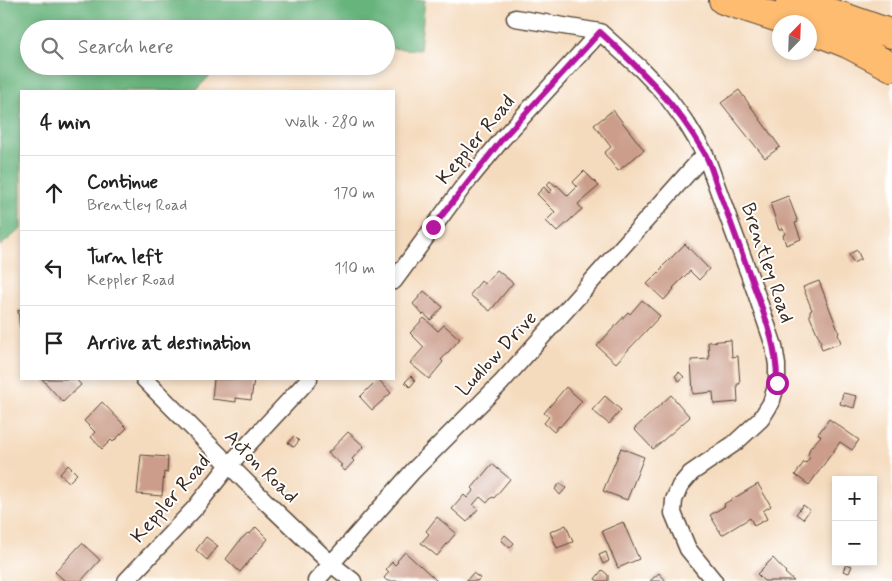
<!DOCTYPE html>
<meta charset="utf-8">
<style>
:root{--surface:#fff;--page:#f2f2f2;--text:#222;--muted:#767676;--line:#e0e0e0}
body{margin:0;font-family:Mynerve,sans-serif;background:var(--page);color:var(--text)}
.controls{position:absolute;right:15px;bottom:15px;display:grid;overflow:hidden;border-radius:0px;box-shadow:0 2px 8px #0003}
.controls button{width:45px;height:45px;display:grid;place-items:center;padding:0;border:0;border-bottom:1px solid var(--line);background:var(--surface);color:var(--text);font:25px sans-serif}
.compass{position:absolute;left:772px;top:15px;width:45px;height:45px;border-radius:50%;background:var(--surface);box-shadow:0 2px 8px #0003;rotate:23deg}
.stop{position:absolute;width:15px;height:15px;margin:-11px;border:4px solid #b5179e;border-radius:50%;background:#fff}
.stop.end{background:#b5179e;border-color:#fff;box-shadow:0 1px 5px #0008}
.list{margin:0;padding:0;list-style:none}
h2{display:flex;justify-content:space-between;align-items:center;height:65px;margin:0;padding:0 20px;font-size:21px}
h2 small{font-size:16px;font-weight:400;color:var(--muted)}
.list li{display:grid;grid-template-columns:32px 1fr auto;gap:15px;align-items:center;box-sizing:border-box;height:75px;padding:0 20px;border-top:1px solid var(--line)}
.list b{display:block;font-size:19px;white-space:nowrap}
.list p{margin:0;font-size:16px;white-space:nowrap;color:var(--muted)}
.list em{font-size:16px;font-style:normal;color:var(--muted)}
.icon{flex:none;width:28px;height:28px;fill:none;stroke:currentColor;stroke-width:2;stroke-linecap:round;stroke-linejoin:round}
.map{position:relative;flex:none;width:892px;height:581px;overflow:hidden}
.search{position:absolute;background:var(--surface);box-shadow:0 2px 8px #0003;left:20px;top:20px;width:375px;height:55px;display:flex;align-items:center;gap:12px;box-sizing:border-box;padding:0 18px;border-radius:28px;color:var(--muted);font-size:19px}
.panel{position:absolute;background:var(--surface);box-shadow:0 2px 8px #0003;left:20px;top:90px;width:375px;height:290px;border-radius:0px}
.map>svg:first-child{display:block}
</style>
<div class="map">
<svg width="892" height="581" viewBox="0 0 892 581">
<rect width="100%" height="100%" fill="#fff"/>
<filter id="ink" filterUnits="userSpaceOnUse"><feTurbulence type="fractalNoise" baseFrequency=".02" numOctaves="2"/><feDisplacementMap in="SourceGraphic" scale="10" xChannelSelector="R" yChannelSelector="G"/><feConvolveMatrix kernelMatrix="1 2 1 2 8 2 1 2 1" color-interpolation-filters="sRGB"/></filter>
<filter id="wash" filterUnits="userSpaceOnUse"><feTurbulence type="fractalNoise" baseFrequency=".0096" numOctaves="4" result="noise"/><feDisplacementMap in="SourceGraphic" scale="20" xChannelSelector="R" yChannelSelector="G"/><feGaussianBlur stdDeviation="1.12" result="paint"/><feColorMatrix in="noise" values="0 0 0 0 0 0 0 0 0 0 0 0 0 0 0 0 0 1.4 0 .05"/><feComposite in="paint" operator="in"/></filter>
<g filter="url(#wash)">
<rect width="100%" height="100%" fill="#f5dbbe"/>
<path fill="#68b47d" stroke="#526f4e" d="M0,0H425L420,50L386,48V29H29V66H220L195,91H21V229L0,246Z"/>
<g id="blocks">
<path fill="#cb9d8a" d="M739,90L780,147L765,158L721,103Z
M613,110L644,150L618,171L604,153L611,147L594,125Z
M584,171L599,186L578,204L582,209L557,232L546,221L555,212L537,194L544,187L549,193L552,190L547,185L550,181L556,186L557,185L568,196L577,187L573,182Z
M788,196L798,222L795,223L801,239L786,245L783,235L785,234L783,228L779,230L770,203Z
M685,244L709,269L699,280L690,271L673,288L674,289L664,300L647,284L663,268L662,267Z
M857,250L861,259L853,263L849,254Z
M497,270L513,283L490,311L470,295L481,281L485,284Z
M819,281L839,333L838,334L841,343L822,350L820,343L821,342L810,317V311L812,310L803,287Z
M424,291L443,307L431,320L424,314L423,315L413,304Z
M642,300L660,316L616,363L597,346L628,312L630,314Z
M21,309V328H20L18,310Z
M424,318L438,331L444,325L460,339L441,360L443,362L429,379L410,363L424,347L410,333Z
M731,340L732,357L738,356L740,384H737L738,402L714,404L713,392L693,394L691,360L709,359L708,342Z
M679,372L684,377L679,381L675,376Z
M411,376L415,381L410,387L405,382Z
M42,379H76L81,385L63,402Z
M214,379H254L251,400L236,398V402L212,399Z
M378,379L391,393L372,410L360,397Z
M566,387L582,401L560,427L559,426L554,432L544,423L549,417L544,413Z
M843,393L857,396L854,408L840,404Z
M671,395L690,417L653,449L634,429Z
M605,396L621,410L609,424L592,410Z
M102,402L127,428L113,442L111,440L102,449L91,437L95,432L84,421Z
M829,419L859,440L852,450L840,442L809,485L795,475L804,462L806,463L810,457L808,455L810,448L821,436L818,434Z
M348,432L364,446L352,459L354,461L345,471L340,466L342,465L328,453Z
M294,436L299,441L294,447L288,443Z
M621,448L644,457L627,500L603,491Z
M141,455L168,457L167,473L164,472L162,496L137,494Z
M492,464L510,479L494,498L492,497L487,503L480,497L473,505L478,509L467,522L452,509L464,495L467,498L474,490L472,488Z
M68,465L77,474L69,482L60,474Z
M560,483L566,488L560,495L555,489Z
M758,484L771,506L763,511L767,519L754,526L750,518L722,535L710,515L725,506L724,504Z
M803,505L810,510L803,519L796,514Z
M437,517L456,533L437,556L421,543L429,534L426,531Z
M623,522L639,559L618,568L602,531Z
M566,525L573,542L557,548L550,532Z
M256,527L268,539L240,572L226,559L241,539L248,533L250,534Z
M505,535L514,543L510,548L501,540Z
M206,537L218,546L207,560L196,550Z
M82,543L100,560L81,581H65L55,572Z
M405,552L420,566V565L437,581H387L384,578L389,572L386,569L392,562L395,565L398,562L397,561Z
M606,552L609,561L603,564L599,555Z
M773,558L786,572L785,573L794,581H764L757,574Z
M846,564L852,566L849,573L843,571Z
M602,570L608,575V581H598L595,579Z
M473,573L480,578L477,581H466Z
M659,573L666,581H650Z"/>
</g>
</g>
<g filter="url(#ink)">
<use href="#blocks" fill-opacity="0" stroke="#574536" stroke-width="1"/>
<g fill="none" stroke-linecap="round" stroke-linejoin="round">
<defs>
<path id="street" d="M515,18L600,32L641,69L665,94L687,124L705,154L756,293L774,346L777,365V383L771,403L761,419L735,443L691,473L680,486L674,500L673,513L688,549L714,581
M394,281L462,188L503,138L600,32
M144,379L267,503L330,563L353,581
M126,581L195,508L229,465L309,379
M316,581L413,471L501,383L705,154"/>
<path id="highway" d="M723,0L791,22
M790,0L841,16L892,34
M810,29L848,44L892,67"/>
</defs>
<use href="#street" stroke="#574536" stroke-width="19"/>
<use href="#highway" stroke="#574536" stroke-width="30"/>
<use href="#street" stroke="#fff" stroke-width="16"/>
<use href="#highway" stroke="#fdbc6f" stroke-width="28"/>
</g>
</g>
<g fill="none" stroke-linecap="round" stroke-linejoin="round" filter="url(#ink)">
<path stroke="#b5179e" stroke-width="6" d="M433,227L503,138L600,32C641,70 676,103 704,152C711,164 714,178 719,191C729,217 738,243 748,270C761,306 778,344 777,383"/>
</g>
<g text-anchor="middle" dominant-baseline="central" stroke-width="4" stroke-linejoin="round" paint-order="stroke">
<g font-size="20" fill="#3b2a1e" stroke="#fff">
<text transform="translate(476 140) rotate(-50)">Keppler Road</text>
<text transform="translate(767 263) rotate(71)">Brentley Road</text>
<text transform="translate(497 354) rotate(-47)">Ludlow Drive</text>
<text transform="translate(261 467) rotate(45)">Acton Road</text>
<text transform="translate(171 499) rotate(-49)">Keppler Road</text>
</g>
</g>
</svg>
<div class="controls">
<button>+</button>
<button>−</button>
</div>
<svg class="compass" viewBox="-18 -18 36 36"><path d="M0-13l5 13h-10z" fill="#e53935"/><path d="M0 13l5-13h-10z" fill="#767676"/></svg>
<div class="stop" style="left:777px;top:383px"></div>
<div class="stop end" style="left:433px;top:227px"></div>
<div class="search"><svg class="icon" aria-label="search" viewBox="0 0 24 24"><circle cx="10" cy="10" r="6"/><path d="M15 15l6 6"/></svg>Search here</div>
<section class="panel">
<h2>4 min<small>Walk · 280 m</small></h2>
<ul class="list">
<li><svg class="icon" aria-label="ahead" viewBox="0 0 24 24"><path d="M12 20V5M6 11l6-6 6 6"/></svg><div><b>Continue</b><p>Brentley Road</p></div><em>170 m</em></li>
<li><svg class="icon" aria-label="left" viewBox="0 0 24 24"><path d="M17 20v-9H6M10 6l-5 5 5 5"/></svg><div><b>Turn left</b><p>Keppler Road</p></div><em>110 m</em></li>
<li><svg class="icon" aria-label="arrive" viewBox="0 0 24 24"><path d="M6 21V4h12l-3 4 3 4H6"/></svg><div><b>Arrive at destination</b></div></li>
</ul>
</section>
</div>
